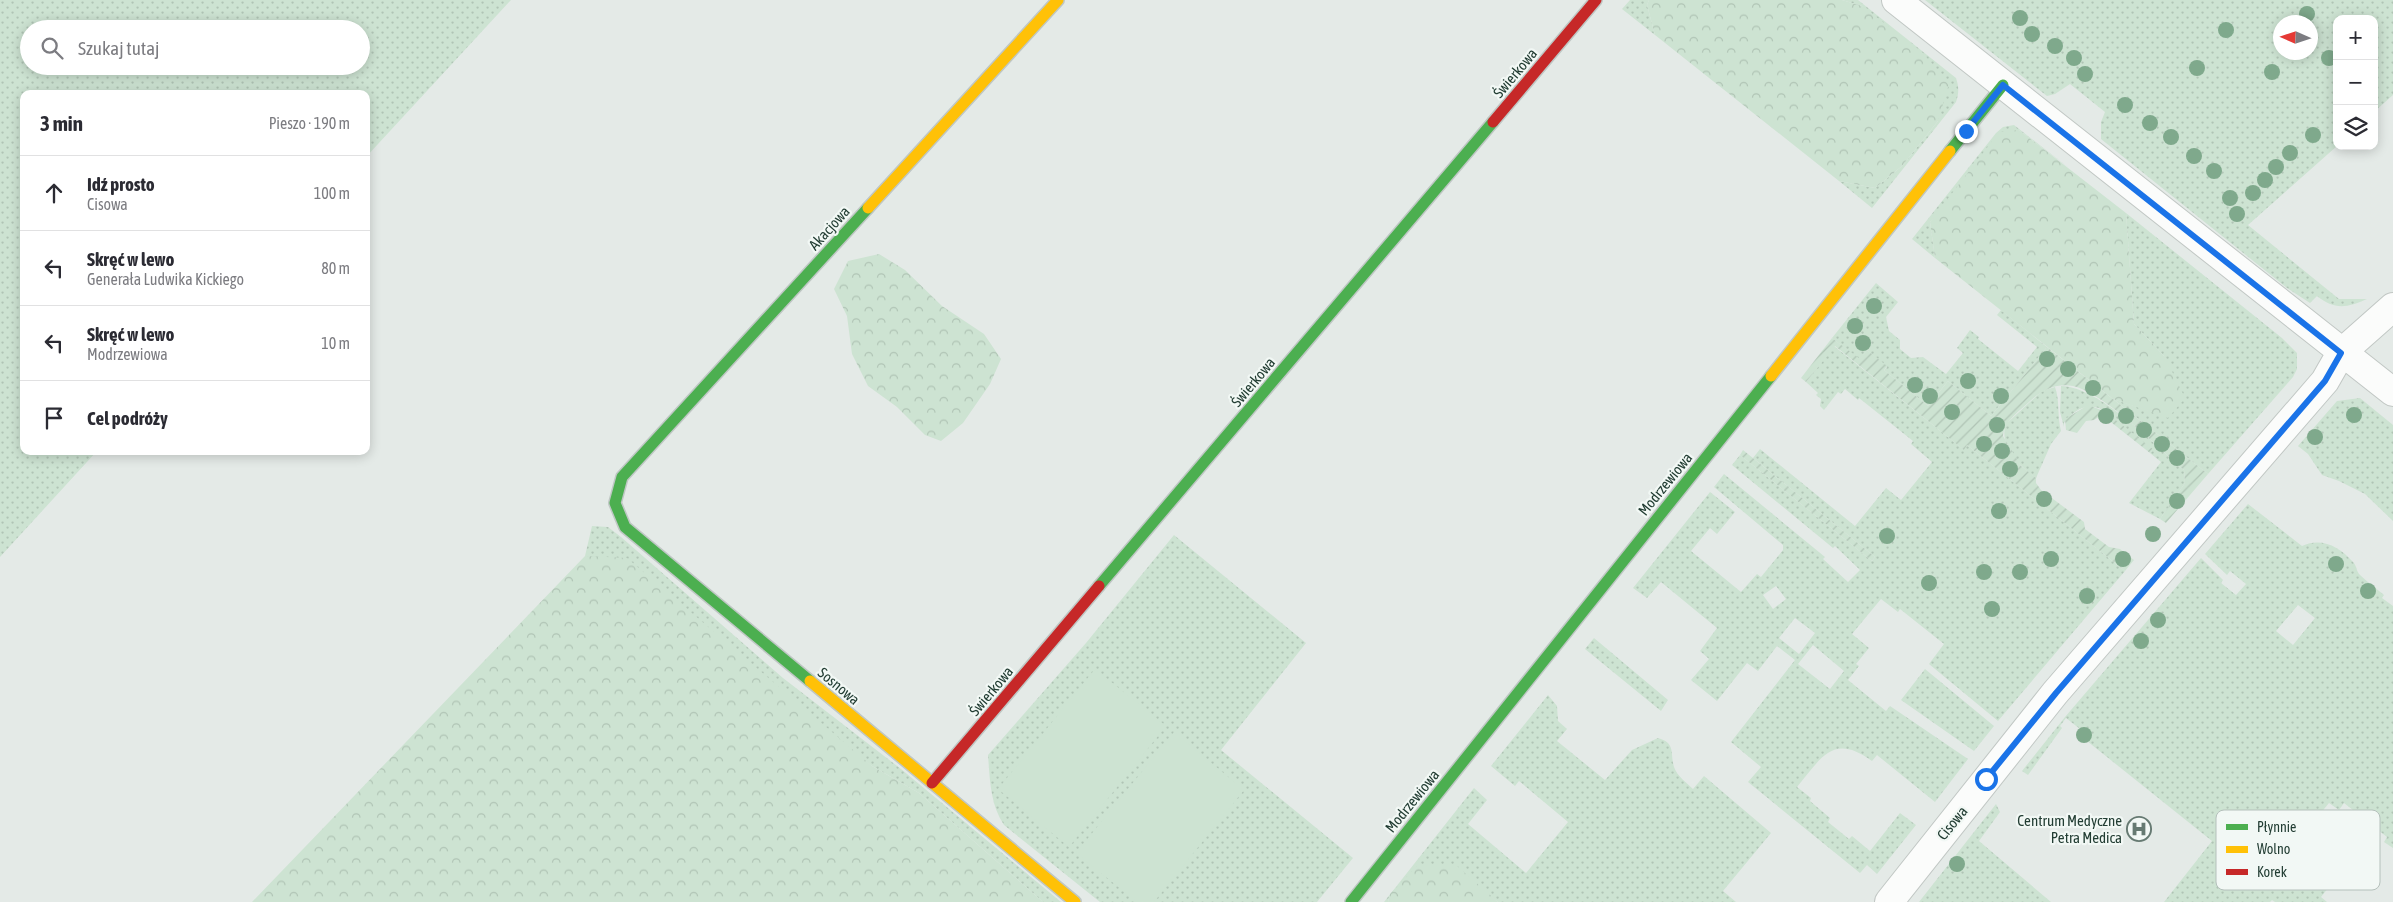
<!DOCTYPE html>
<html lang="pl">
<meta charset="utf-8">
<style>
:root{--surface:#fff;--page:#f7f7f7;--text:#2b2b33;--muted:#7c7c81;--line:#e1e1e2}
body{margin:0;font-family:"Asap Condensed",sans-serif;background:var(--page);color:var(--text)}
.controls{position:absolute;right:15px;top:15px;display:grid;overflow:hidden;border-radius:10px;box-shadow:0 2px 12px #0003}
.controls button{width:45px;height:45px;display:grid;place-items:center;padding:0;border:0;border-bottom:1px solid var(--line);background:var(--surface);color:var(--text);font:25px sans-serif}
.compass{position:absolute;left:2273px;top:15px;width:45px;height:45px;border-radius:50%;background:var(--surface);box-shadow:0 2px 12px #0003;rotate:273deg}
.stop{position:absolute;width:15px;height:15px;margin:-11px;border:4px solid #1a73e8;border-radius:50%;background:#fff}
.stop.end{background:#1a73e8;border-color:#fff;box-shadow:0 1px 5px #0008}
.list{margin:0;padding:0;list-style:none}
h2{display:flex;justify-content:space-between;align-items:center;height:65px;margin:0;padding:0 20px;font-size:21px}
h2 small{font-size:16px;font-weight:400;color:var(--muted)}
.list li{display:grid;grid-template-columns:32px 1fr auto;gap:15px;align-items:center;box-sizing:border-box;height:75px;padding:0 20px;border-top:1px solid var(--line)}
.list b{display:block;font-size:19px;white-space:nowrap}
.list p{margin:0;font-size:16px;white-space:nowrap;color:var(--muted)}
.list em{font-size:16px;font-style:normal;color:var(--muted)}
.icon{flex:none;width:28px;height:28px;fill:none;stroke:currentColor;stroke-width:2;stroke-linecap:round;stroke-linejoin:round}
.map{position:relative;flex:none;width:2393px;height:902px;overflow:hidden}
.search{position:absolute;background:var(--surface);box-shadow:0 2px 12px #0003;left:20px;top:20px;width:350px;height:55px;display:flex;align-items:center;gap:12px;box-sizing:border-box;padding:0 18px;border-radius:28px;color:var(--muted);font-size:19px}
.panel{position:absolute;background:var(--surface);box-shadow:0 2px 12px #0003;left:20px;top:90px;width:350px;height:365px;border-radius:10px}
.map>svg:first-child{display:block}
</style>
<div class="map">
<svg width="2393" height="902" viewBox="0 0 2393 902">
<defs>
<pattern id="grass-dots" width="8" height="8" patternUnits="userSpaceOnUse" patternTransform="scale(1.25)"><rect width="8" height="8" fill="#cde3d2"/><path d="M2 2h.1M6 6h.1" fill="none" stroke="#b0c4b5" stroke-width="1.8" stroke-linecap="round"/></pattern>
<pattern id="forest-crowns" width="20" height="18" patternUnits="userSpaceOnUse" patternTransform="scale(1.25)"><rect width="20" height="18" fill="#cde3d2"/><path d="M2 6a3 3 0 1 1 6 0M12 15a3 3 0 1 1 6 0" fill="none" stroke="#b0c4b5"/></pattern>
<pattern id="garden-furrows" width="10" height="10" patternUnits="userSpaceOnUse" patternTransform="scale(1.25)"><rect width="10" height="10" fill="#cde3d2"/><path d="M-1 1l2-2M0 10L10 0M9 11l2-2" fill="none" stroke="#b0c4b5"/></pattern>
</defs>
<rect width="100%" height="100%" fill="#e4eae7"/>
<path fill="url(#grass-dots)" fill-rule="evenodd" d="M0,0H511L366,157V94H24V451H97L0,557ZM29,29H361V66H29Z
M1630,0H1649L1647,5L1655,35L1622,9Z
M1842,0H1858L1956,78C1959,87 1959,93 1956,102L1872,208L1839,181L1875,188L1902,166L1938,121L1862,6Z
M1925,0H2393V95L2374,112V19H2337V146L2248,225L2339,299H2367C2347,308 2334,310 2317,296L2310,303L2287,288L2101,139V122L2105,112L2070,84L2055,94L2047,96ZM2280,22H2310V52H2280Z
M2014,125L2069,168L2019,130L1930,222L1935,258L1912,239L1996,133L2003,127Z
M2126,213L2282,338L2297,353V369L2293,377L2208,474L2113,399L2168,417L2165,357L2134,324Z
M1876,283L1898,302L1886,317L1889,331L1900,340V349L1911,358L1923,357L1946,374L1963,353L1957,348L1970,330L1979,337L1978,339L2018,371L2037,347L1997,315L2001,310L2047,347L1991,416L1948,381L1928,406L1884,370L1887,367L1867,350L1860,360L1832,338Z
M1834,346L1963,449L1967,445L2125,571L1998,721L1929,664L1944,644L1900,609L1898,612L1881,599L1852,634L1869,648L1856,664L1859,666L1848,680L1886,711L1890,706L1968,759L1935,802L1877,755L1872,761C1833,733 1822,757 1797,787L1811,798L1810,801L1830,818L1828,822L1849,839L1852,836L1870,851L1900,813L1916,825L1877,874L1867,865L1860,873L1748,782L1761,767L1731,742L1795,660L1777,646L1758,671L1747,663L1717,701L1691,680L1709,659L1700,651L1717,628L1661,582L1647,598L1633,588L1710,492L1735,512L1717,534L1710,528L1691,551L1741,592L1757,574L1761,577L1783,550V545L1714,487L1724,474L1825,557L1823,559L1848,582L1860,570L1835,546L1833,548L1732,465L1740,455L1872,561L1875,557L1753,458L1760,449L1855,526L1886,488L1901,500L1932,462L1911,444L1913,441L1859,398L1858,400L1845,389L1841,394L1838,392L1824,410L1820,406L1821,399L1816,395L1818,393L1806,382ZM1776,586L1786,599L1773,609L1763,595ZM1795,618L1815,633L1799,654L1779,638ZM1813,645L1844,671L1830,689L1798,664Z
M2061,386C2100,387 2154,444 2184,470L2185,483L2160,519L2129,503L2161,462L2150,453L2153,450L2099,408C2083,404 2074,411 2064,423V427L2060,412Z
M2055,387C2060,400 2057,416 2061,431L2051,444L2036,478C2020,467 1998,444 2006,424L2042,391Z
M2360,398L2393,425V521L2365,494L2339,481L2322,475L2308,454L2298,446L2337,401Z
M2248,504L2302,546C2321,537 2339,546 2353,562C2357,566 2356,571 2360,575C2367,582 2376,588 2384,595L2382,598L2393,606V848L2384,842L2387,837L2344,803L2339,810L2329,803L2319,815L2329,823L2324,830L2339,841L2336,846L2352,858L2321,897L2327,902H2275L2272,900L2270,902H2164L2212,841L2077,733L2080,729L2066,718L2060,726L2062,728L2028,775L2022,771L2065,717L2201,558L2223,580L2221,583L2236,595L2246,584L2230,571L2227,575L2205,554ZM2298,605L2315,618L2293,645L2276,631Z
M592,526L608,527L621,537L783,678L901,769L1061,902H1043L919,793L872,766L585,556Z
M1174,535L1306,643L1221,750L1353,858L1317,902H1100L1004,825C990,804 990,780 988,755L1086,643Z
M1594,638L1668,700L1661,711L1585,649Z
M1925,669L1994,726L1974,751L1901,700Z
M1548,695L1557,706L1558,721L1567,729L1557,741L1605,780L1632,750L1658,738C1676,743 1670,753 1674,767C1677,776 1687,783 1693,789L1704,776L1771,833L1723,891L1736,902H1498L1489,895L1390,894L1388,902H1384L1474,788L1487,800L1468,824L1526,873L1568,822L1519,781L1515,786L1491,766Z
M1996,804L2000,812L1979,841L2051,902H1919Z"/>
<path fill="url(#forest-crowns)" d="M1649,0H1842L1862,6L1922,52L1949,84L1938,121L1902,166L1875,188L1839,181L1655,35L1647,5Z
M2019,130L2126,213L2134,324L2165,357L2185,398L2168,418L2113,399L1935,258L1930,222L1999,132Z
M879,254L905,270L942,306L984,334L1001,359L990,384L963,423L941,441L925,435L897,407L868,386L852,354L847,316L834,289L848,261Z
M585,556L627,558L872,766L919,793L1043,902H252Z
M1456,865L1498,902H1388L1390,894L1417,866Z"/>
<path fill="url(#garden-furrows)" d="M1832,338L1860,359L1867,350L1887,366L1884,370L1928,406L1948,381L1991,416L2047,347L2208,474L2166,523L2160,519L2185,483L2184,470C2159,448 2104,393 2073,386C2054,383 2041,391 2028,403C2018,412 2004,422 2003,436L2021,466L2036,478V483L2041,490L2084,522L2085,529L2109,547L2120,549L2134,560L2125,571L1967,445L1964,450L1835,346L1806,382L1801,378Z
M2088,405L2104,411L2154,450L2150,453L2102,415L2094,420L2086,421L2077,433L2066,430L2065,419Z
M1743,450L1875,557L1872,561L1740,455Z"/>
<path fill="#cde3d2" d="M1095,669L1166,726L1069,847L998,789Z
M1174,732L1244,790L1154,902H1137L1076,853Z"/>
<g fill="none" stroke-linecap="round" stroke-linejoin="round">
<defs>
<path id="street" d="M1896,0L2393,392
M1889,902L2055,693L2325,381L2341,353L2393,307"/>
<path id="fast" d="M1950,151L2003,85
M1099,586L1493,122
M810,681L625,527L615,503L622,477L868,208
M1351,902L1771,376"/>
<path id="slow" d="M868,208L1058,0
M1771,376L1950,151
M810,681L1075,902"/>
<path id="jam" d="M1493,122L1596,0
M932,783L1099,586"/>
</defs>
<use href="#street" stroke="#c1c7c4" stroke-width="30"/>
<use href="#fast" stroke="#bfc7c4" stroke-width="14"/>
<use href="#slow" stroke="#bfc7c4" stroke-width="14"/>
<use href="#jam" stroke="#bfc7c4" stroke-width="14"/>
<use href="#street" stroke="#fbfcfb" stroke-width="28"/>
<use href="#fast" stroke="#4caf50" stroke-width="11"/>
<use href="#slow" stroke="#ffc107" stroke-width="11"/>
<use href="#jam" stroke="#c62828" stroke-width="11"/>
</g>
<g fill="#7fa98c">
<circle cx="2307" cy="14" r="8"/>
<circle cx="2020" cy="18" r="8"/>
<circle cx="2226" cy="30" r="8"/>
<circle cx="2032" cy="34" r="8"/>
<circle cx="2055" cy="46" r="8"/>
<circle cx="2074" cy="58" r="8"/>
<circle cx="2329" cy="58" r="8"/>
<circle cx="2197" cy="68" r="8"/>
<circle cx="2272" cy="72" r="8"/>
<circle cx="2085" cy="74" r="8"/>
<circle cx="2125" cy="105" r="8"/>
<circle cx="2150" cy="123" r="8"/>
<circle cx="2313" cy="135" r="8"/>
<circle cx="2171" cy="137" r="8"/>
<circle cx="2290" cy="153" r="8"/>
<circle cx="2194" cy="156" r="8"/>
<circle cx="2276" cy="167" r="8"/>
<circle cx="2214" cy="171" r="8"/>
<circle cx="2265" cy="180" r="8"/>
<circle cx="2253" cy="193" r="8"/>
<circle cx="2230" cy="198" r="8"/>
<circle cx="2237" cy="214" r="8"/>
<circle cx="1874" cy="306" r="8"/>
<circle cx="1855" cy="326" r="8"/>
<circle cx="1863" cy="343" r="8"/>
<circle cx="2047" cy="359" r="8"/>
<circle cx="2068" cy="369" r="8"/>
<circle cx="1968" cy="381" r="8"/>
<circle cx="1915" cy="385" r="8"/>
<circle cx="2093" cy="388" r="8"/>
<circle cx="1930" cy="396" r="8"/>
<circle cx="2001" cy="396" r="8"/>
<circle cx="1952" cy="412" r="8"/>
<circle cx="2354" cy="415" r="8"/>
<circle cx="2106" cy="416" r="8"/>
<circle cx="2126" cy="416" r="8"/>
<circle cx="1997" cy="425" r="8"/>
<circle cx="2144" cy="430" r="8"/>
<circle cx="2315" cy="437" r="8"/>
<circle cx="1984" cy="444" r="8"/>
<circle cx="2162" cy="444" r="8"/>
<circle cx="2002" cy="451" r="8"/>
<circle cx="2177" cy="458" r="8"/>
<circle cx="2010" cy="469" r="8"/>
<circle cx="2044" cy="499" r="8"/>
<circle cx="2177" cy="501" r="8"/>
<circle cx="1999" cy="511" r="8"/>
<circle cx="2153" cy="534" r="8"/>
<circle cx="1887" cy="536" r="8"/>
<circle cx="2051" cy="559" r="8"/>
<circle cx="2123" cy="559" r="8"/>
<circle cx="2336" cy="564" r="8"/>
<circle cx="1984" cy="572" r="8"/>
<circle cx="2020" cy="572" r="8"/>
<circle cx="1929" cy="583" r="8"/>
<circle cx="2368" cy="591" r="8"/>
<circle cx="2087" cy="596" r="8"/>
<circle cx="1992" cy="609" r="8"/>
<circle cx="2158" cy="620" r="8"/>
<circle cx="2141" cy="641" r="8"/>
<circle cx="2084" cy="735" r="8"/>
<circle cx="1957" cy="864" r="8"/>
</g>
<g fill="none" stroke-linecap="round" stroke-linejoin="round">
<path stroke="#1a73e8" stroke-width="6" d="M1966,131L2003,85L2341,353L2325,381L2056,693L1986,779"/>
</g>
<defs>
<symbol id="hospital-ring" viewBox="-11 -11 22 22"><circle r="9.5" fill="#f2f8f5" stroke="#667a72" stroke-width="1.5"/><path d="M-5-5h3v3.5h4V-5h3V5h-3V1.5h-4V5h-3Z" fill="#667a72"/></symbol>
</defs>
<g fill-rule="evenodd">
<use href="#hospital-ring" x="2125" y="815" width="28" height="28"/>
</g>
<g text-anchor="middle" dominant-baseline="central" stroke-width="4.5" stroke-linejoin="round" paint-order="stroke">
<g font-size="15" fill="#223d33" stroke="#f2f8f5">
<text transform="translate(1515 73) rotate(-50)">Świerkowa</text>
<text transform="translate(829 228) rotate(-48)">Akacjowa</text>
<text transform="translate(1253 382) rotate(-50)">Świerkowa</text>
<text transform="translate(1665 484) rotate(-51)">Modrzewiowa</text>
<text transform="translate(839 686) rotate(40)">Sosnowa</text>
<text transform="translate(991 691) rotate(-50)">Świerkowa</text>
<text transform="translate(1412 801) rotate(-51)">Modrzewiowa</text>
<text transform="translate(1952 823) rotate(-51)">Cisowa</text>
</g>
<g font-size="15" fill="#223d33" stroke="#f2f8f5" text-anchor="end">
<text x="2122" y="820">Centrum Medyczne<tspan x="2122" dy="17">Petra Medica</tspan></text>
</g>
</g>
<rect x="2216" y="810" width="164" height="80" rx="8" fill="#f2f8f5" stroke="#b4c0bb" stroke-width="1"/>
<rect x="2226" y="824" width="22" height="6" fill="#4caf50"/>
<rect x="2226" y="846" width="22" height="7" fill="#ffc107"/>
<rect x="2226" y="869" width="22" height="6" fill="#c62828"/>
<g font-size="14" fill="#223d33">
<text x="2257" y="832">Płynnie</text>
<text x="2257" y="854">Wolno</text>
<text x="2257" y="877">Korek</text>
</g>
</svg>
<div class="controls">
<button>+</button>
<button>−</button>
<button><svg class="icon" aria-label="layers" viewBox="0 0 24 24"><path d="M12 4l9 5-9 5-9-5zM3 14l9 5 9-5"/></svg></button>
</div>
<svg class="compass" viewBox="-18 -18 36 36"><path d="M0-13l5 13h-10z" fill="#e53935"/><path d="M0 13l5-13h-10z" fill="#7c7c81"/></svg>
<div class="stop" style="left:1986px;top:779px"></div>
<div class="stop end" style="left:1966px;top:131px"></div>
<div class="search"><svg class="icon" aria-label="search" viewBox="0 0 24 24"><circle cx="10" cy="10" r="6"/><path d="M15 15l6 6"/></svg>Szukaj tutaj</div>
<section class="panel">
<h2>3 min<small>Pieszo · 190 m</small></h2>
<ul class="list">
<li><svg class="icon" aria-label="ahead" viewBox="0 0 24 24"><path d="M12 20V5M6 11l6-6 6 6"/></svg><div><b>Idź prosto</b><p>Cisowa</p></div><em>100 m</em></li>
<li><svg class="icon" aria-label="left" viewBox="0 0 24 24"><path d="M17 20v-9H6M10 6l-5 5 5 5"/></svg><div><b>Skręć w lewo</b><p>Generała Ludwika Kickiego</p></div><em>80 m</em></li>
<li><svg class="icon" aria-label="left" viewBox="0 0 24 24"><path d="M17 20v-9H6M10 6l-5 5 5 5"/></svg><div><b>Skręć w lewo</b><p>Modrzewiowa</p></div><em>10 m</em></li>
<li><svg class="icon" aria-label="arrive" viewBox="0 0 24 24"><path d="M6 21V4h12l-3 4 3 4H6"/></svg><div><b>Cel podróży</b></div></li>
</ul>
</section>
</div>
